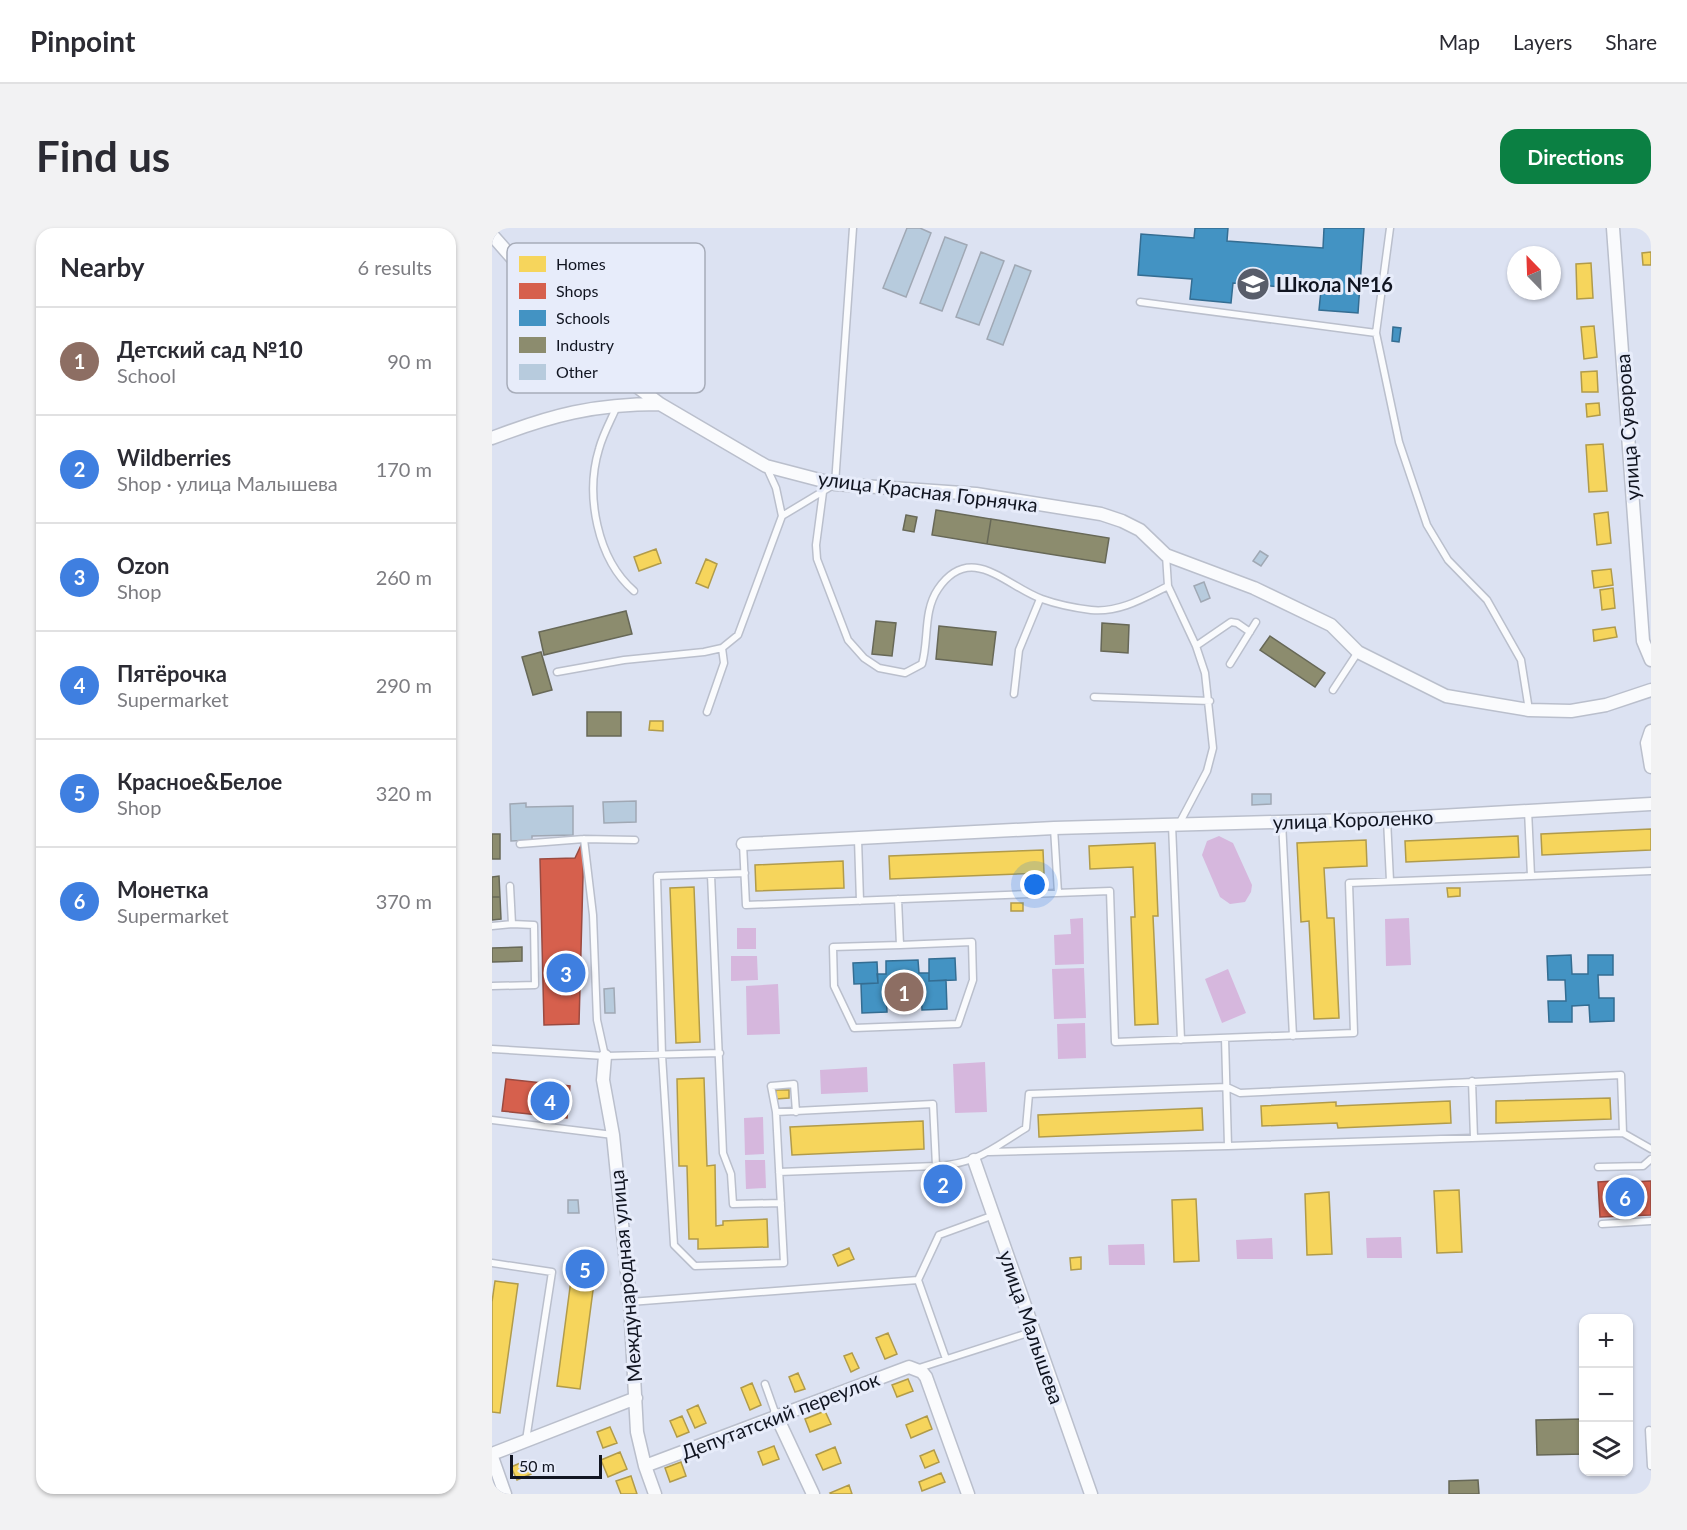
<!DOCTYPE html>
<meta charset="utf-8">
<style>
:root{--surface:#fff;--page:#f2f2f3;--text:#2b2b33;--muted:#7c7c81;--line:#e1e1e2;--accent:#0b8043}
body{margin:0;font-family:Lato,sans-serif;background:var(--page);color:var(--text)}
.controls{position:absolute;right:18px;bottom:18px;display:grid;overflow:hidden;border-radius:12px;box-shadow:0 2px 4px #0004}
.controls button{width:54px;height:54px;display:grid;place-items:center;padding:0;border:0;border-bottom:2px solid var(--line);background:var(--surface);color:var(--text);font:30px sans-serif}
.compass{position:absolute;left:1015px;top:18px;width:54px;height:54px;border-radius:50%;background:var(--surface);box-shadow:0 2px 4px #0004;rotate:337deg}
.scale{position:absolute;left:18px;bottom:15px;width:92px;box-sizing:border-box;padding-left:6px;border:3px solid #111521;border-top:0;font-size:16px;line-height:21px;white-space:nowrap;color:#111521;-webkit-text-stroke:4px #e7ecfa;paint-order:stroke}
.you{position:absolute;left:543px;top:657px;width:21px;height:21px;margin:-15px;border:4px solid #fff;border-radius:50%;background:#1a73e8;box-shadow:0 0 0 9px #1a73e833}
.badge{display:grid;place-items:center;width:39px;height:39px;border-radius:50%;background:var(--accent);color:#fff;font-size:20px;font-weight:700}
.pin{position:absolute;translate:-50% -50%;border:3px solid #fff;box-shadow:0 2px 6px #0006}
.list{margin:0;padding:0;list-style:none}
h2{display:flex;justify-content:space-between;align-items:center;height:78px;margin:0;padding:0 24px;font-size:26px}
h2 small{font-size:20px;font-weight:400;color:var(--muted)}
.list li{display:grid;grid-template-columns:39px 1fr auto;gap:18px;align-items:center;box-sizing:border-box;height:108px;padding:0 24px;border-top:2px solid var(--line)}
.list b{display:block;font-size:22px;white-space:nowrap}
.list p{margin:0;font-size:20px;white-space:nowrap;color:var(--muted)}
.list em{font-size:20px;font-style:normal;color:var(--muted)}
.icon{flex:none;width:33px;height:33px;fill:none;stroke:currentColor;stroke-width:2;stroke-linecap:round;stroke-linejoin:round}
.map{position:relative;flex:none;width:1159px;height:1266px;overflow:hidden;border-radius:18px}
header{display:flex;align-items:center;gap:36px;box-sizing:border-box;height:84px;padding:0 30px;background:var(--surface);border-bottom:2px solid var(--line)}
header strong{font-size:28px}
nav{display:flex;gap:33px;margin-inline-start:auto;font-size:21px}
.intro{display:flex;align-items:center;justify-content:space-between;box-sizing:border-box;height:144px;padding:0 36px}
h1{margin:0;font-size:42px}
.button{padding:15px 27px;border-radius:18px;background:var(--accent);color:#fff;font-size:21px;font-weight:700}
main{display:flex;gap:36px;padding:0 36px}
aside{flex:1;background:var(--surface);border-radius:18px;box-shadow:0 2px 4px #0004}
.map>svg:first-child{display:block}
</style>
<header>
<strong>Pinpoint</strong>
<nav><a>Map</a><a>Layers</a><a>Share</a></nav>
</header>
<div class="intro"><h1>Find us</h1><a class="button">Directions</a></div>
<main>
<aside>
<h2>Nearby<small>6 results</small></h2>
<ul class="list">
<li><span class="badge" style="background:#8d6e63">1</span><div><b>Детский сад №10</b><p>School</p></div><em>90 m</em></li>
<li><span class="badge" style="background:#3f7fe0">2</span><div><b>Wildberries</b><p>Shop · улица Малышева</p></div><em>170 m</em></li>
<li><span class="badge" style="background:#3f7fe0">3</span><div><b>Ozon</b><p>Shop</p></div><em>260 m</em></li>
<li><span class="badge" style="background:#3f7fe0">4</span><div><b>Пятёрочка</b><p>Supermarket</p></div><em>290 m</em></li>
<li><span class="badge" style="background:#3f7fe0">5</span><div><b>Красное&amp;Белое</b><p>Shop</p></div><em>320 m</em></li>
<li><span class="badge" style="background:#3f7fe0">6</span><div><b>Монетка</b><p>Supermarket</p></div><em>370 m</em></li>
</ul>
</aside>
<div class="map">
<svg width="1159" height="1266" viewBox="0 0 1159 1266">
<rect width="100%" height="100%" fill="#dce2f2"/>
<path fill="#d6b7dd" d="M727,608L741,615L760,657L759,664L753,674L738,676L728,669L710,627L715,613Z
M591,690L592,736L563,737L562,707L579,706L578,691Z
M917,690L919,737L894,738L893,691Z
M245,700H264V721H245Z
M239,728H265L266,752L239,753Z
M592,740L594,790L562,791L560,741Z
M736,741L754,785L730,795L713,751Z
M286,756L288,806L255,807L254,758Z
M593,795L594,830L566,831L565,796Z
M493,834L495,884L463,885L461,836Z
M375,839L376,864L329,866L328,842Z
M271,889L272,926L253,927L252,890Z
M253,932H273L274,960L254,961Z
M909,1009L910,1030H875L874,1010Z
M780,1010L781,1031H745L744,1012Z
M652,1016L653,1037H617L616,1017Z"/>
<path fill="#f6d55c" stroke="#b19b4a" stroke-width="1.5" d="M1159,24V37H1151L1150,25Z
M1099,35L1101,70L1085,71L1084,36Z
M1102,98L1105,129L1092,131L1089,99Z
M1105,143L1106,164H1090L1089,144Z
M1107,175L1108,187L1095,189L1094,176Z
M1111,216L1115,263L1097,264L1094,217Z
M1116,284L1119,315L1105,317L1102,286Z
M164,321L169,335L147,343L142,329Z
M214,331L225,336L216,360L204,355Z
M1119,341L1121,357L1102,360L1100,343Z
M1121,360L1123,380L1110,382L1108,362Z
M1123,399L1125,409L1102,413L1101,402Z
M158,493H171V503L157,502Z
M1159,601V622L1050,627L1049,606Z
M1026,608L1027,629L914,634L913,613Z
M874,612L875,638L832,640L835,690H842L847,790L822,791L817,693L809,694L805,615Z
M663,615L666,688H661L666,796L643,797L639,689H643L641,639L598,641L597,618Z
M551,622L552,645L398,651L397,628Z
M351,633L352,660L264,663L263,637Z
M202,659L208,814L184,815L178,660Z
M955,660H968V668L956,669Z
M519,675H531V683H519Z
M212,850L215,938L223,937L224,998L231,997V993L275,991L276,1019L206,1021V1011H197L195,938H187L185,851Z
M284,862H297V870L284,871Z
M1118,870L1119,891L1004,895V873Z
M958,873L959,895L846,900L845,895L770,898L769,878L844,874V878Z
M710,880L711,902L547,909L546,887Z
M431,893L432,921L300,927L298,899Z
M967,962L970,1024L945,1025L942,963Z
M837,964L840,1026L815,1027L813,966Z
M704,971L707,1033L682,1034L680,972Z
M357,1020L362,1031L346,1038L341,1027Z
M82,1029L105,1032L88,1161L65,1158Z
M589,1029V1041L579,1042L578,1030Z
M3,1053L26,1056L8,1185L0,1184V1074Z
M396,1105L405,1126L393,1131L384,1110Z
M360,1125L367,1140L359,1144L352,1128Z
M306,1145L313,1161L303,1164L297,1149Z
M416,1151L421,1163L405,1169L400,1157Z
M260,1155L269,1177L258,1182L249,1160Z
M206,1177L214,1195L203,1200L195,1182Z
M333,1183L339,1196L318,1204L313,1191Z
M190,1188L197,1204L185,1209L178,1193Z
M435,1188L440,1201L419,1210L414,1197Z
M118,1199L125,1215L111,1220L105,1204Z
M282,1218L287,1231L271,1237L266,1224Z
M343,1219L349,1235L331,1242L324,1227Z
M442,1222L447,1234L433,1240L428,1228Z
M128,1224L135,1241L116,1249L109,1232Z
M33,1233L39,1246L25,1252L19,1239Z
M189,1234L194,1248L178,1254L173,1240Z
M449,1245L453,1254L430,1263L427,1254Z
M139,1248L145,1266H129L124,1253Z
M357,1257L360,1266H339L338,1265Z"/>
<path fill="#d6604d" stroke="#9b4a40" stroke-width="1.5" d="M92,611L87,796L52,797L48,631L83,630Z
M14,851L78,858L75,890L10,883Z
M467,949L470,961L446,965L444,953Z
M1121,953V955L1159,953V987L1108,989L1106,954Z"/>
<path fill="#4393c3" stroke="#346d92" stroke-width="1.5" d="M703,0H736L735,13L831,20L832,0H872L866,85L827,82L829,62L741,55L739,75L698,71L700,51L646,47L649,6L702,10Z
M901,99L909,100L907,114L900,113Z
M1079,727L1080,746H1096V727H1121V747H1106L1107,770H1122V793L1098,794L1097,777L1080,778V794H1057L1056,773H1074L1073,752H1056L1055,728Z
M463,730L464,752L437,753V731Z
M426,732L427,745H437V753L454,752L455,781L430,782L429,761H422L423,770L400,771V762H394L395,784L370,785L369,756L386,755L385,746H394V733Z
M385,734L386,755L362,756L361,735Z"/>
<path fill="#8c8c6e" stroke="#676857" stroke-width="1.5" d="M444,282L499,291L495,316L440,307Z
M414,287L425,289L422,304L411,302Z
M499,291L617,310L613,335L495,316Z
M134,383L140,406L52,427L47,404Z
M384,393L404,395L400,428L380,426Z
M610,395L637,397L636,425L609,423Z
M447,398L504,404L500,437L444,431Z
M778,408L833,445L823,459L768,422Z
M49,424L60,462L41,467L30,429Z
M95,484H129V508H95Z
M0,606H8V631H0Z
M7,648L8,669H0V649Z
M0,669H8L9,691L0,692Z
M30,719V733L0,734V720Z
M1092,1191V1226L1045,1227L1044,1192Z
M986,1252L987,1266H957V1253Z"/>
<path fill="#b7cbdd" stroke="#a0a8b4" stroke-width="1.5" d="M415,0H428L439,5L414,69L391,60Z
M453,9L475,17L450,83L428,75Z
M489,24L512,33L487,97L464,89Z
M523,37L539,43L511,117L495,111Z
M768,323L776,328L769,338L761,333Z
M712,354L718,370L709,374L702,358Z
M760,566H779V576L760,577Z
M144,573V594L112,595L111,574Z
M34,575V579L81,578V607L40,608V612L19,613L18,576Z
M122,760L123,785H113L112,761Z
M76,972H86L87,985H76Z"/>
<g fill="none" stroke-linecap="round" stroke-linejoin="round">
<defs>
<path id="lane" d="M898,0L884,105L907,214L935,297L956,332L995,372L1029,432L1037,482
M648,74L884,105
M125,178C119,192 111,206 107,221C93,267 105,331 142,363
M274,238L284,260L290,288
M331,264L324,317L325,331L356,412L372,430L387,440L413,445L430,436C437,412 431,383 446,361C479,313 515,359 550,371C564,376 583,380 599,382C627,385 652,370 676,358
M674,327L676,358L704,418L713,445L721,520L715,543L687,596
M704,418L739,394L745,395L758,404
M738,436L764,394
M65,444L132,432L212,424L230,420L246,407L290,288L343,256L361,0
M841,462L866,424
M522,466L527,422L548,371
M602,469L718,473
M215,484L232,435L230,420
M895,591L898,653
M790,594L801,808
M680,597L689,812
M562,600L566,665
M366,611L368,673
M28,616L92,611
M251,616L254,677L618,663L623,814L862,805L857,655L1039,648L1036,582
M253,645L165,648L170,827L182,1017L203,1038L292,1035L284,884L441,876L444,938C485,936 501,920 534,900L537,866L735,859L748,865L1129,847L1131,905L736,918
M219,647L231,925L239,946L241,976L289,975
M1039,648L1159,643
M406,671L408,717L341,719L342,758L362,800L466,796L481,752L480,714L408,717
M0,698L20,696L18,658
M0,758L43,757L42,697L20,696
M0,821L113,828L228,825
M113,828L105,792L101,687L92,611L143,612
M980,853L982,910
M284,884L279,858L302,856L304,884
M0,892L121,907
M1131,905L1159,921
M497,924L736,918L733,810
M1106,939L1151,938L1159,931
M287,944L444,938
M1110,996L1159,993
M0,1035L60,1044L34,1212
M426,1052L447,1007L502,987
M138,1074L426,1052L454,1131
M424,1141L542,1103
M273,1156L284,1187
M1157,1202L1159,1238"/>
<path id="street" d="M1121,0L1151,413L1159,432
M0,7L88,107L127,145L168,176L274,238L343,256L484,266L609,286L630,293L648,302L674,327L762,360L839,397L866,424L954,468L1037,482L1079,483L1114,477L1159,462
M0,210C60,187 102,176 168,176
M1159,503L1155,515L1159,539
M251,616L562,600L895,591L1159,576
M113,828L111,852L121,907L138,1074L145,1204L153,1238L163,1266
M482,932L599,1266
M284,1187L321,1266
M0,1226L144,1170
M0,1229L13,1266
M153,1238L417,1139L430,1144L434,1149L476,1266"/>
</defs>
<use href="#lane" stroke="#babfcc" stroke-width="9"/>
<use href="#street" stroke="#babfcc" stroke-width="15"/>
<use href="#lane" stroke="#fafbfd" stroke-width="6"/>
<use href="#street" stroke="#fafbfd" stroke-width="12"/>
</g>
<defs>
<symbol id="school-disc" viewBox="-11 -11 22 22"><circle r="9.5" fill="#585d6a" stroke="#e7ecfa"/><path d="M0-5L7-2L0 1L-7-2ZM-4 1L0 2.5L4 1V4Q0 6-4 4Z" fill="#fff"/></symbol>
</defs>
<g fill-rule="evenodd">
<use href="#school-disc" x="742" y="37" width="38" height="38"/>
</g>
<g text-anchor="middle" dominant-baseline="central" stroke-width="6" stroke-linejoin="round" paint-order="stroke">
<g font-size="20" font-weight="bold" fill="#111521" stroke="#e7ecfa" text-anchor="start">
<text x="784" y="56">Школа №16</text>
</g>
<g font-size="20" fill="#111521" stroke="#e7ecfa">
<text transform="translate(1135 199) rotate(-94)">улица Суворова</text>
<text transform="translate(436 263) rotate(7)">улица Красная Горнячка</text>
<text transform="translate(861 591) rotate(-2)">улица Короленко</text>
<text transform="translate(133 1048) rotate(-95)">Международная улица</text>
<text transform="translate(540 1099) rotate(71)">улица Малышева</text>
<text transform="translate(288 1187) rotate(-21)">Депутатский переулок</text>
</g>
</g>
<rect x="15" y="15" width="198" height="150" rx="9" fill="#e7ecfa" stroke="#a7acb9" stroke-width="1.5"/>
<rect x="27" y="28" width="27" height="16" fill="#f6d55c"/>
<rect x="27" y="55" width="27" height="16" fill="#d6604d"/>
<rect x="27" y="82" width="27" height="16" fill="#4393c3"/>
<rect x="27" y="109" width="27" height="16" fill="#8c8c6e"/>
<rect x="27" y="136" width="27" height="16" fill="#b7cbdd"/>
<g font-size="16" fill="#111521">
<text x="64" y="42">Homes</text>
<text x="64" y="69">Shops</text>
<text x="64" y="96">Schools</text>
<text x="64" y="123">Industry</text>
<text x="64" y="150">Other</text>
</g>
</svg>
<div class="controls">
<button>+</button>
<button>−</button>
<button><svg class="icon" aria-label="layers" viewBox="0 0 24 24"><path d="M12 4l9 5-9 5-9-5zM3 14l9 5 9-5"/></svg></button>
</div>
<svg class="compass" viewBox="-18 -18 36 36"><path d="M0-13l5 13h-10z" fill="#e53935"/><path d="M0 13l5-13h-10z" fill="#7c7c81"/></svg>
<div class="scale">50 m</div>
<div class="you"></div>
<div class="pin badge" style="left:412px;top:764px;background:#8d6e63">1</div>
<div class="pin badge" style="left:451px;top:956px;background:#3f7fe0">2</div>
<div class="pin badge" style="left:74px;top:745px;background:#3f7fe0">3</div>
<div class="pin badge" style="left:58px;top:873px;background:#3f7fe0">4</div>
<div class="pin badge" style="left:93px;top:1041px;background:#3f7fe0">5</div>
<div class="pin badge" style="left:1133px;top:969px;background:#3f7fe0">6</div>
</div>
</main>
